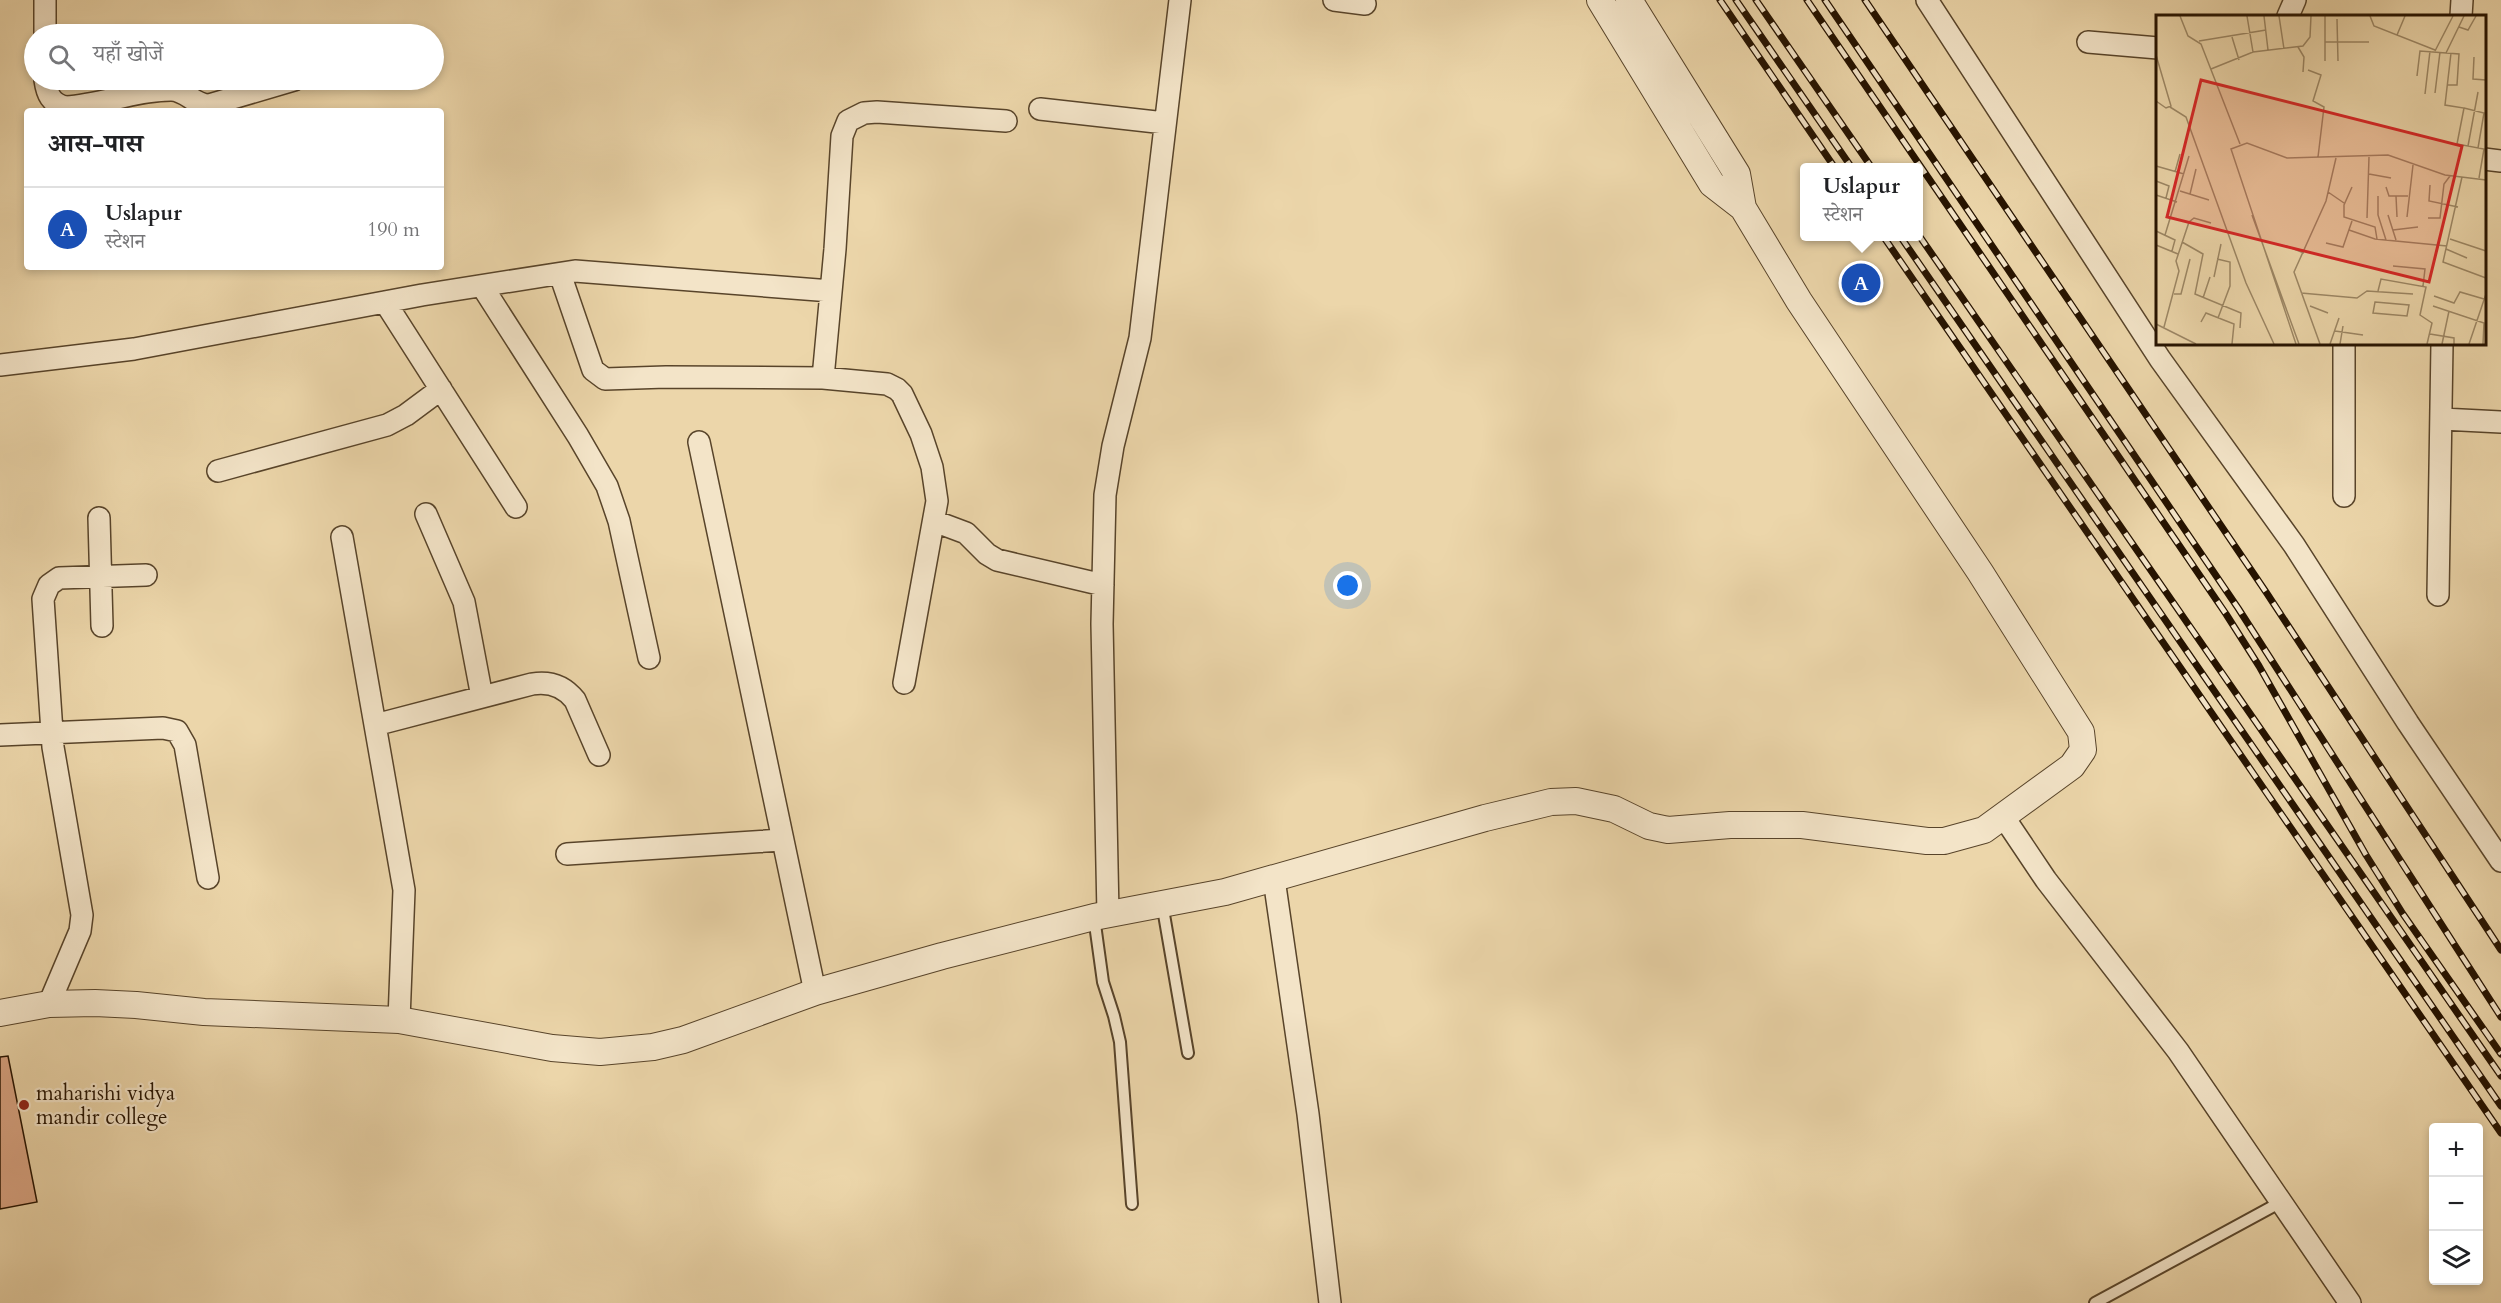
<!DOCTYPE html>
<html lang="hi">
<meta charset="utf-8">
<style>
:root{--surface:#fff;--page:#f6f6f6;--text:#202124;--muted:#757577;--line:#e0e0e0;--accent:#8f2418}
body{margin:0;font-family:Cardo,"Noto Serif Devanagari",serif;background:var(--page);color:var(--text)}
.controls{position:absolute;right:18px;bottom:18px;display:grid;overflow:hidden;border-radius:6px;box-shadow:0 3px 9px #0003}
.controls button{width:54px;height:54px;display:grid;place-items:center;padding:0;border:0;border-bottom:2px solid var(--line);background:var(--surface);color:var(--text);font:30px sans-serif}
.you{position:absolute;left:1348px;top:586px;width:21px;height:21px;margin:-15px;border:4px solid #fff;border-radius:50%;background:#1a73e8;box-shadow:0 0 0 9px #1a73e833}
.badge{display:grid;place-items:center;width:39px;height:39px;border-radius:50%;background:var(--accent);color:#fff;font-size:20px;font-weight:700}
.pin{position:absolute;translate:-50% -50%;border:3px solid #fff;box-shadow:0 2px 6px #0006}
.popup{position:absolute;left:1800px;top:163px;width:123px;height:78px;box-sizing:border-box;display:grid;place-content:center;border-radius:6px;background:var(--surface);filter:drop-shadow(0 2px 4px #0005);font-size:20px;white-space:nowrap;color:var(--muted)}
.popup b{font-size:22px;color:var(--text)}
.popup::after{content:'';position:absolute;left:50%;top:100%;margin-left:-12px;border:12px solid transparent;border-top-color:var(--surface)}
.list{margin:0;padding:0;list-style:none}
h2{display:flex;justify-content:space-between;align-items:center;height:78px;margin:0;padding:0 24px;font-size:26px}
h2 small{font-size:20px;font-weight:400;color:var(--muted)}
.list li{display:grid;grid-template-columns:39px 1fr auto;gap:18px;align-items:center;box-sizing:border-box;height:84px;padding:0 24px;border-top:2px solid var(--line)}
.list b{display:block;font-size:22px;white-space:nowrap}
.list p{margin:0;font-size:20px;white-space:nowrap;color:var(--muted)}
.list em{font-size:20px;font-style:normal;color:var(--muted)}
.icon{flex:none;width:33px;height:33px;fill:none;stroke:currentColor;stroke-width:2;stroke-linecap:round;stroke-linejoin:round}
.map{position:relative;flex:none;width:2501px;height:1303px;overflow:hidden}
.search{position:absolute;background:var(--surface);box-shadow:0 3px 9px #0003;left:24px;top:24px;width:420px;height:66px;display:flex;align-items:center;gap:15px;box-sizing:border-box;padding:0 21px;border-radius:33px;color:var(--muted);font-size:22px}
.panel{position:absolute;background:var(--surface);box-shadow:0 3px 9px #0003;left:24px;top:108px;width:420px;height:162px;border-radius:6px}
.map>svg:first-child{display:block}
</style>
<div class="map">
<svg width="2501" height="1303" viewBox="0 0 2501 1303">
<rect width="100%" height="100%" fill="#ecd6aa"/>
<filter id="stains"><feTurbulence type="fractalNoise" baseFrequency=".00333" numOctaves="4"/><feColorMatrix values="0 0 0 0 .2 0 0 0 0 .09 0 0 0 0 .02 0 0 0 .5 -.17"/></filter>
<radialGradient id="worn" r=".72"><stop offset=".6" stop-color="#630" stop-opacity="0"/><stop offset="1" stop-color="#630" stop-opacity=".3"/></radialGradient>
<path fill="#dba685" stroke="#261300" stroke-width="1.5" d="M8,1056L37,1202L0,1209V1057Z"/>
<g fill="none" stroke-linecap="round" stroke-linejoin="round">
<defs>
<path id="service" d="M1162,903L1188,1053
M1094,917L1103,982L1114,1016L1120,1042L1132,1204
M2095,1303L2281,1202"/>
<path id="minor" d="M1334,0L1365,4
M1927,0L2160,359L2294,545L2408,723L2501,861
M2288,16L2295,0
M2461,16L2462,0
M45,34V0
M2088,42L2158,48
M45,80C47,94 51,104 66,107C101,105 135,90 171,90C186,90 194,105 209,105L294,80
M1040,109L1165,123
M2484,159L2501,161
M560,274L593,370L605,379L666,377L823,378L887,384L897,389L902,394L921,434L932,467L937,501L904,683
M482,286L578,436L607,486L619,521L649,658
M385,302L516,507
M0,365L134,349L422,295L575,271L831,291
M823,378L835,249L842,136L848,121L864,113L877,112L1006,121
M2442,419L2501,422
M699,442L815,992
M218,471L387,425L406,415L441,389
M2344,496V344
M426,514L464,602L482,697
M99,518L102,626
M934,521L966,533L987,554L997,560L1103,585
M342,537L404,890L399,1020
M2438,595L2442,344
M375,725L532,684C550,681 564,686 575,700L599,755
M0,735L163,728L177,731L185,745L208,878
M2003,816L2046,880L2178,1051L2350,1303
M567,854L782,840
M1274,879L1308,1114L1330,1303
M1108,914L1102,624L1105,495L1113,446L1140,338L1180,0
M49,1004L80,931L82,915L53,747L43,599L49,585L59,578L146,575"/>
<path id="tertiary" d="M1629,0L1737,174L1743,208
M0,1013L49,1004L95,1003L136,1005L204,1012L399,1020L552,1048L600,1052L653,1047L683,1040L815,992L942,956L1094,917L1225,892L1485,818L1551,802L1576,801L1614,809L1649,826L1668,830L1730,825H1802L1927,841H1944L1984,830L2072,766L2083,750L2081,732L1980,572L1799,301L1743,208L1712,184L1600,0"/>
</defs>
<use href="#service" stroke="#58442a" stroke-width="14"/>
<use href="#minor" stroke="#58442a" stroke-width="24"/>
<use href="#tertiary" stroke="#58442a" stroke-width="28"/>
<use href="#service" stroke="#f3e4c8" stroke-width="10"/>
<use href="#minor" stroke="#f3e4c8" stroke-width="21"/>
<use href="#tertiary" stroke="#f3e4c8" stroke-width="26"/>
<defs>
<path id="rail" d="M1720,0L1835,168
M1736,0L1852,168
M1756,0L1872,168
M1807,0L2226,614L2259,666L2366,855L2403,914L2501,1054
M1825,0L2238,608L2501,1017
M1865,0L2266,592L2501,950
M1918,234L2501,1076
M1883,236L2501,1133
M1900,236L2501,1106"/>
</defs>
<use href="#rail" stroke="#261300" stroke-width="7"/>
<use href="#rail" stroke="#f3e4c8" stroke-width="4.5" stroke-dasharray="14" stroke-linecap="butt"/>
</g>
<circle fill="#8f2418" stroke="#f3e4c8" stroke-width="2" cx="24" cy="1105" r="6"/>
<g text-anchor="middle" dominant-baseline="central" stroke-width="4.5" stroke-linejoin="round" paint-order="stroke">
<g font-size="21" fill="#261300" stroke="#f3e4c8" text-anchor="start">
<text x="36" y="1093">maharishi vidya<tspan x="36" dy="24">mandir college</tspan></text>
</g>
</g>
<g transform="translate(2156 15)">
<rect width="330" height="330" fill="#ecd6aa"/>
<path fill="none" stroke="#9d8866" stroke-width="1.5" d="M24,1L32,21L45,29L84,129M91,1L97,37M108,1L112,35M123,1L128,34M214,1L218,11L279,35M181,4L182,46M303,12L312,15L320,1M241,20L249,1M76,22L83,45M43,26L110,15M169,27H213M142,32L148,42L147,57M279,36L297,1M290,38L308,1M295,38L289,90L308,93L301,129L328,134L323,163M0,40L15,91L10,93L0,86M318,42L317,64L330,65M169,46V1M55,54L97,37L147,31L154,22L155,1M152,55L165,60L157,86L168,92L162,142M261,61L264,36L303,39L301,70H291M279,78L284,37M269,79L274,36M14,92L30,102L90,268L118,329M308,93L328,98L322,133M312,131L322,77M0,151L28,159M19,157L24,139M213,159L235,163M306,162L287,247L330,263M0,166L13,171L10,183M274,170L273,186L302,192M196,172L188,190V202L219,212L221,224M230,172L233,181H252M24,176L53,185M172,177L188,188M34,179L40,154M0,180L21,187M222,181V200L230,225M240,181L241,202M96,200L143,329M232,200L240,225M251,202L257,150M211,203L213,142M272,203H284L288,169L294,161M193,215L219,224L291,231M237,215L262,212M0,216L19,225L16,236M9,220L33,141M294,224L330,236M26,227L47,239L39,279L85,298L84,313M170,228L187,232L196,206M0,230L22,239M130,231L148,238M290,234L311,243M61,244L74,247V271L62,303M237,251L269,254L267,271M58,262L65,229M222,276L225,264L270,272L264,300L276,308L271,329M145,278L201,283L211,276L257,279M18,279H25L34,244M278,281L298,288L304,277L328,284M47,283L54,262M219,287L253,290L251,301L217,298ZM154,291L172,298M277,291L328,308L327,329M45,307L50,298L78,309L76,329M0,309L40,329M8,312L23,256L20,246L33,207L38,203L55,208M179,316L207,320M274,319L298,323V329M140,329L75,134L91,128L131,143L232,140L289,160L330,165M164,329L138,257L170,186L180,143M174,329L183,303M184,329L187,311M286,329L293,296M313,329L330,279"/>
<path fill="#d62828" fill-opacity="0.15" stroke="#d62828" stroke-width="3" d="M45,65L306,131L273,267L11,202Z"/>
<rect width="330" height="330" fill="none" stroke="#261300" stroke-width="3"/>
</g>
<rect width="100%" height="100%" filter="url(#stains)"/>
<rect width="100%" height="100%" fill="url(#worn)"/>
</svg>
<div class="controls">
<button>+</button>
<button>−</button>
<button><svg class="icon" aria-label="layers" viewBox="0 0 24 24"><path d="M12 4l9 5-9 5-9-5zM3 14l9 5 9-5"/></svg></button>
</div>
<div class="you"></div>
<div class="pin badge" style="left:1861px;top:283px;background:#1a4fb4">A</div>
<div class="popup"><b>Uslapur</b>स्टेशन</div>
<div class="search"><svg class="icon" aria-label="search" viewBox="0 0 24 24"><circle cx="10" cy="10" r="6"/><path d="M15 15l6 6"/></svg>यहाँ खोजें</div>
<section class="panel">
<h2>आस-पास<small></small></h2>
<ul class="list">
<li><span class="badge" style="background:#1a4fb4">A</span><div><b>Uslapur</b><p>स्टेशन</p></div><em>190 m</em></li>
</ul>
</section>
</div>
